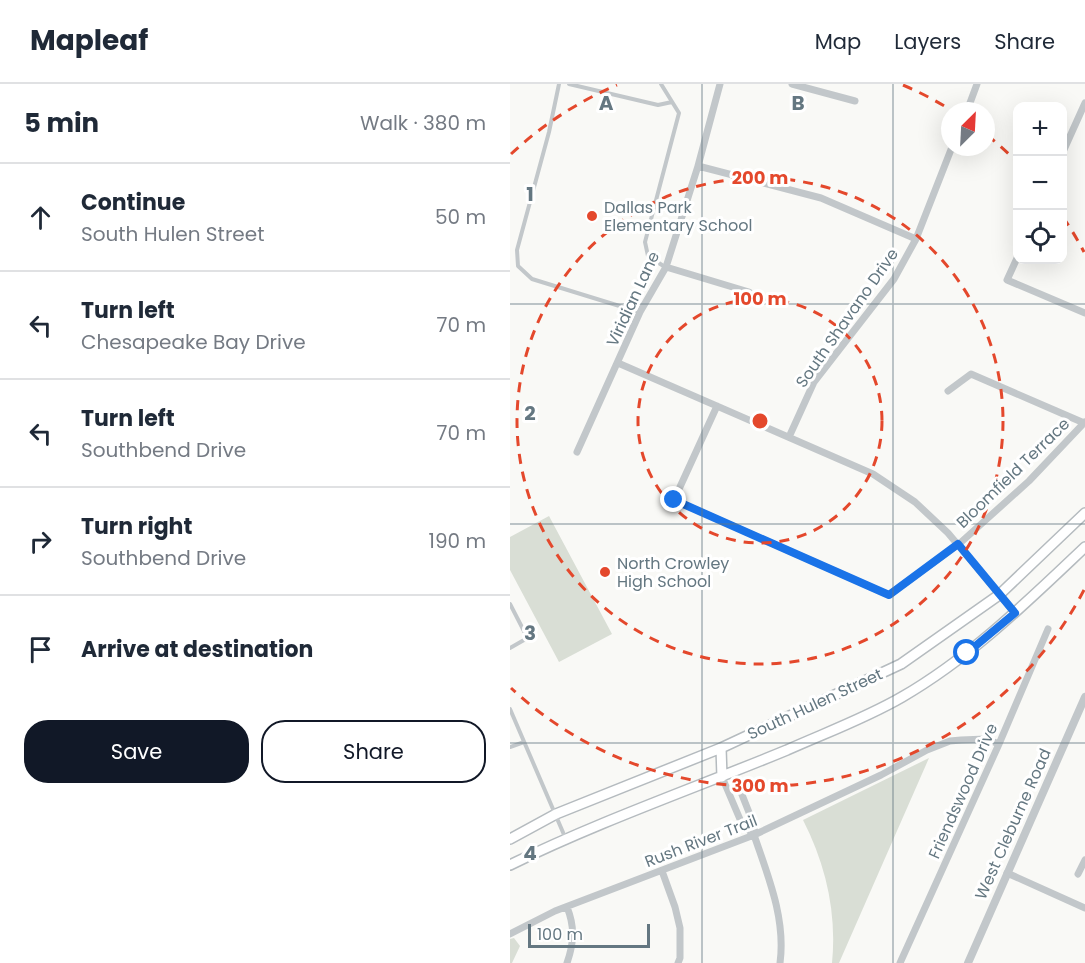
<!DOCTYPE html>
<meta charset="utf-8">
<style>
:root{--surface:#fff;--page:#f2f2f3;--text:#1f2937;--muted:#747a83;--line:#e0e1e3;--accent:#111827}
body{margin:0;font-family:Poppins,sans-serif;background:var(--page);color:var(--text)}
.controls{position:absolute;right:18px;top:18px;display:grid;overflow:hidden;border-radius:12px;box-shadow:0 6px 24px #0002}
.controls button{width:54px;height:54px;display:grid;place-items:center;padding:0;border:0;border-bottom:2px solid var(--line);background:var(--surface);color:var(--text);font:30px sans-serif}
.compass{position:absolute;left:431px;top:18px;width:54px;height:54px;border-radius:50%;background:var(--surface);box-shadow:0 6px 24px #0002;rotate:24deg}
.scale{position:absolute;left:18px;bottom:15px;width:122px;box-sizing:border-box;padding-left:6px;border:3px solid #647781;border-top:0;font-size:16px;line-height:21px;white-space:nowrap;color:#647781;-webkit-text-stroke:4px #fff;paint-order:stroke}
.stop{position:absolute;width:18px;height:18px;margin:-14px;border:4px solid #1a73e8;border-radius:50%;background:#fff}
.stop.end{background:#1a73e8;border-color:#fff;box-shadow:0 2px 6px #0008}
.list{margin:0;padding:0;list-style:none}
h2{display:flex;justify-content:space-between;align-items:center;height:78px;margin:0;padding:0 24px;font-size:26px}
h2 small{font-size:20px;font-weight:400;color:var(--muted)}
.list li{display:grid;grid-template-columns:39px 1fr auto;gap:18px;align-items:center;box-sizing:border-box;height:108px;padding:0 24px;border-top:2px solid var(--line)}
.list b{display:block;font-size:22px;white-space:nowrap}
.list p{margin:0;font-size:20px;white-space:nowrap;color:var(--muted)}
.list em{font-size:20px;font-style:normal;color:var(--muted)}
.actions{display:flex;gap:12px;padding:18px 24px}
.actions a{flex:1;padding:14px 0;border:2px solid var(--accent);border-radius:24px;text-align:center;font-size:21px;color:var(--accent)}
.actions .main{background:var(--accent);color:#fff}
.icon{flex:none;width:33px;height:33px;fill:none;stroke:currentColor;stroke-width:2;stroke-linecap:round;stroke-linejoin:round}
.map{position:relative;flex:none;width:575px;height:879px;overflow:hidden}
header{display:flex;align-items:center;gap:36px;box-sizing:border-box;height:84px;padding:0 30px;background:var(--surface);border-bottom:2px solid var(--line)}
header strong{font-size:28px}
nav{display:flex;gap:33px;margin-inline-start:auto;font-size:21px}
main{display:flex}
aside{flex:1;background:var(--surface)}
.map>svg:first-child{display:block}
</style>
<header>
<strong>Mapleaf</strong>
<nav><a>Map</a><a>Layers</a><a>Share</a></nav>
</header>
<main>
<aside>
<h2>5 min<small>Walk · 380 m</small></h2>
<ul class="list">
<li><svg class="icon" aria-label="ahead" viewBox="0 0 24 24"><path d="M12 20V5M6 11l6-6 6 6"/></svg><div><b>Continue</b><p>South Hulen Street</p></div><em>50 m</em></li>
<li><svg class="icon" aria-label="left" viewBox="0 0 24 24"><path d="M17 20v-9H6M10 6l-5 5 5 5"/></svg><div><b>Turn left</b><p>Chesapeake Bay Drive</p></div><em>70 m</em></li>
<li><svg class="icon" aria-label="left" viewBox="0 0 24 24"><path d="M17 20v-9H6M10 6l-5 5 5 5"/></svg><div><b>Turn left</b><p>Southbend Drive</p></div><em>70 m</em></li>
<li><svg class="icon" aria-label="right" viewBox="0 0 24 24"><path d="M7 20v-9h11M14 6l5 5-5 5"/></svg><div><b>Turn right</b><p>Southbend Drive</p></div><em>190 m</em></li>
<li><svg class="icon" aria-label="arrive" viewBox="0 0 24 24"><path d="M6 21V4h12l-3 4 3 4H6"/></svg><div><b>Arrive at destination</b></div></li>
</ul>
<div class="actions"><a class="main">Save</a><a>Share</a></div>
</aside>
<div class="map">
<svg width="575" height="879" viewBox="0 0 575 879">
<rect width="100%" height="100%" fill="#f9f9f6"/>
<path fill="#d9ded5" d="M39,432L102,550L49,578L0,486V453Z
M419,674L329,879H322C327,829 316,781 293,736Z
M4,854L10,862L2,879H0V855Z"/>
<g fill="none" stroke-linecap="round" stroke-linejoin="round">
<defs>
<path id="secondary" d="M211,664L212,693
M0,755L46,730L211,664L391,580L489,511L575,429
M0,781C90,737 185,704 277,666C315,649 356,634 392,613C461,573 518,517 575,463"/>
</defs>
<use href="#secondary" stroke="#b5bbbf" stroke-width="12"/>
<path stroke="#c2c7ca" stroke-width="4" d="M49,0L39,48L7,166L8,182L22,195L129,228
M59,0L148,21L162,18
M151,0L169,29L135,158L138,172L155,183
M0,520L17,553L14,556L0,564
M0,625L55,753
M0,663L14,658"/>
<path stroke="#c2c7ca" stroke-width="7" d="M282,0L345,17
M457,27L467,0
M552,70L575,19
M188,82L311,114L406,155
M508,172L497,196L575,229
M156,183L239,208
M108,279L363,390L405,418L438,449L505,529
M438,307L461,290L574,339
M207,322L164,416L379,511L449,460L519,397L575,338
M279,353L304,298L384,195L406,155L442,63
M67,368L130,228L156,183L188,82L210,0
M223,688L244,741V751C258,792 276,835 270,879
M212,693L232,740L244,751
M152,787L165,823L170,844V874L168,879
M497,789L575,824
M568,790L575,776
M0,850L45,827L244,751L371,691L417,666L440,657L451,656L476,655L489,660
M57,879C64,859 65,843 57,823
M390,879L489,660L538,545"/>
<path stroke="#c2c7ca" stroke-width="8" d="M458,879L575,613"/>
<use href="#secondary" stroke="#fff" stroke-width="9"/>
</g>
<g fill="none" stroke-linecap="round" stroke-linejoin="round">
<path stroke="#1a73e8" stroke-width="8" d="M164,416L379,511L448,460L505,529L457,569"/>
</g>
<path fill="none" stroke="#647781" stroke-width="1.5" stroke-opacity="0.55" d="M192,0V879M383,0V879M0,220H575M0,440H575M0,659H575"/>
<g fill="none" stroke="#e4482c" stroke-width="3" stroke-dasharray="10 8">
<circle cx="250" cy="337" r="122"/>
<circle cx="250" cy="337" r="243"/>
<path d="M574 506A365 365 0 0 1 1 604M1 70A365 365 0 0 1 107 1M393 1A365 365 0 0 1 441 26M477 51A365 365 0 0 1 506 77M553 133A365 365 0 0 1 574 168"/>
</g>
<g fill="#e4482c" stroke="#fff" stroke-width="2">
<circle cx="82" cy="132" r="6"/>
<circle cx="95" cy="488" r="6"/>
</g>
<g text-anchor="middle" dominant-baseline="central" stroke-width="6" stroke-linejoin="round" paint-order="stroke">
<g font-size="16" fill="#647781" stroke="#fff" text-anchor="start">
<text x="94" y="123">Dallas Park<tspan x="94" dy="18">Elementary School</tspan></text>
<text x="107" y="479">North Crowley<tspan x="107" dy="18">High School</tspan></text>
</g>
<g font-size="16" fill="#647781" stroke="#fff">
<text transform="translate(123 215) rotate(-65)">Viridian Lane</text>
<text transform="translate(337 234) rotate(-55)">South Shavano Drive</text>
<text transform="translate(503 389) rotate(-44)">Bloomfield Terrace</text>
<text transform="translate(305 620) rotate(-25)">South Hulen Street</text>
<text transform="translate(453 707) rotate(-66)">Friendswood Drive</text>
<text transform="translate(503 740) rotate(-66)">West Cleburne Road</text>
<text transform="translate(191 757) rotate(-21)">Rush River Trail</text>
</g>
</g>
<g font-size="20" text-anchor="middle" font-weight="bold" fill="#647781" stroke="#fff" stroke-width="6" stroke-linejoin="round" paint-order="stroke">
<text x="96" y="26">A</text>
<text x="288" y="26">B</text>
<text x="20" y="117">1</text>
<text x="20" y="336">2</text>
<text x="20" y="556">3</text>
<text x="20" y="776">4</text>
</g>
<circle cx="250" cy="337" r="9" fill="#e4482c" stroke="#fff" stroke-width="3"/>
<g font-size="18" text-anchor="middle" font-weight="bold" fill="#e4482c" stroke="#fff" stroke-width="6" stroke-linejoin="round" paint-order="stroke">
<text x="250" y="100">200 m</text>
<text x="250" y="221">100 m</text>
<text x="250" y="708">300 m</text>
</g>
</svg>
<div class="controls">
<button>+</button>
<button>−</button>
<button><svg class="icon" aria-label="locate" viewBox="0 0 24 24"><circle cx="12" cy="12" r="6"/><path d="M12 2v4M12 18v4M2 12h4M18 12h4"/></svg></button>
</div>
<svg class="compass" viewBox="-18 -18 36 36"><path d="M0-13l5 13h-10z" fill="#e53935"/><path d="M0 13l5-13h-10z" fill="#747a83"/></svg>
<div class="scale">100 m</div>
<div class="stop" style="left:457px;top:569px"></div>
<div class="stop end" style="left:164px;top:416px"></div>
</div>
</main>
